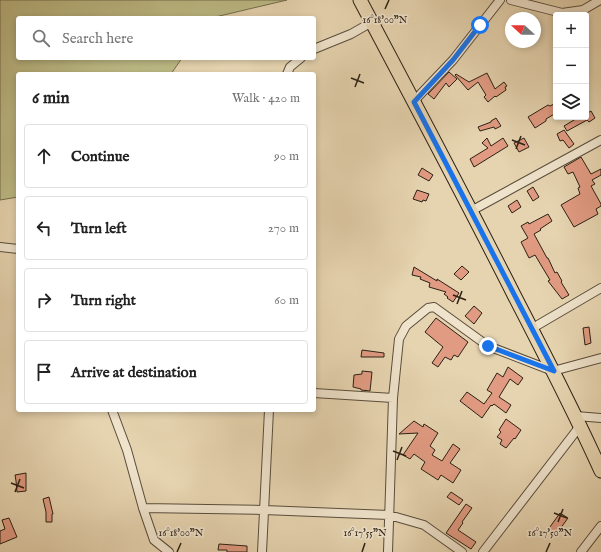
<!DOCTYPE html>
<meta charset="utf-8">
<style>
:root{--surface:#fff;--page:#f2f2f2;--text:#222;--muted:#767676;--line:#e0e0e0}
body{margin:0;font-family:"IM FELL English",serif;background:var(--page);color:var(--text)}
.controls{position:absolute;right:12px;top:12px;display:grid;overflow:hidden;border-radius:4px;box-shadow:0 2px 6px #0003}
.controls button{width:36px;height:36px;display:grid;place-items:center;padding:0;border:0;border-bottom:1px solid var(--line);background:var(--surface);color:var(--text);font:20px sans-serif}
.compass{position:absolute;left:505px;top:12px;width:36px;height:36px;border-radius:50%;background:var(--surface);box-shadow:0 2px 6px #0003;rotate:291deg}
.stop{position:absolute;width:12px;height:12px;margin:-9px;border:3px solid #1a73e8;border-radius:50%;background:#fff}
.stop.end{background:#1a73e8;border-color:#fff;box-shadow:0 1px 4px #0008}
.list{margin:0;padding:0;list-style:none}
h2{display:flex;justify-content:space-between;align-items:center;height:52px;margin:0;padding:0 16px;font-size:17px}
h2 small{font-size:13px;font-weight:400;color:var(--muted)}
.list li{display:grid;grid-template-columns:26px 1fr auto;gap:12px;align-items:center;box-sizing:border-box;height:64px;margin:0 8px 8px;padding:0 8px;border:1px solid var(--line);border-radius:4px}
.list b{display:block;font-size:15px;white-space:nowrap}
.list em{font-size:13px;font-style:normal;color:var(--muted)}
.icon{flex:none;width:22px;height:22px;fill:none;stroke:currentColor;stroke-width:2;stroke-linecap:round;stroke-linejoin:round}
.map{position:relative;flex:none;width:601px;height:552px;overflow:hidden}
.search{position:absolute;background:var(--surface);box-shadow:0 2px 6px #0003;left:16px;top:16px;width:300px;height:44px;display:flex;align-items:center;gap:10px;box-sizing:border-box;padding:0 14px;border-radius:4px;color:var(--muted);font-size:15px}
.panel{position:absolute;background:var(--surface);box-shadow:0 2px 6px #0003;left:16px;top:72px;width:300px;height:340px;border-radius:4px}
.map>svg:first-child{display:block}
</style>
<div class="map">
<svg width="601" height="552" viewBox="0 0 601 552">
<rect width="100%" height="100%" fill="#e6d4b0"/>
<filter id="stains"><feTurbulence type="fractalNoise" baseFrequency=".005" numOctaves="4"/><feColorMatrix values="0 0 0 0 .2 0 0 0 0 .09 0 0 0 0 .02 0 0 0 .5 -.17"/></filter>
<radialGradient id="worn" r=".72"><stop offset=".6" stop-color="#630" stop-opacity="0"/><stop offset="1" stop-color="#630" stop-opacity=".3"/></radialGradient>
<path fill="#bdbb86" stroke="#746e4d" d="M0,0H287L211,18H18V58H182L171,74H18V197L0,200Z"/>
<path fill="#e19b82" stroke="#2c2014" d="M449,72L457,79L449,87L446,83L434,99L428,94Z
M487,73L495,89L504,82L507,86L505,87L506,90L496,97L495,96L488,102L484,97L486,95L478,82L468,90L455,75L456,74L469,82Z
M556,103V113L546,119V121L535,128L528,117L548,105L550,106Z
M591,111L595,118L589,122L587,120L567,131L564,126L579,117H586V114Z
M496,118L501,126L495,129L494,127L480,131L478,127L491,122V121Z
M564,130L574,144L569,148L563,140L560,141L557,134Z
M487,138L491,146L503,138L508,146L474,167L470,159L488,148L482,143Z
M524,138L529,147L519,152L514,143Z
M581,157L591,174L601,169V175L592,180L595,184L591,186L601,204V206L596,209L598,214L574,227L561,205L580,194L578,188L580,187L573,172L568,174L564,167Z
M422,168L433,175L429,181L418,175Z
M533,187L539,197L533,201L527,191Z
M417,190L429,194L426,201L423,200L422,202L413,199Z
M517,200L521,207L512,213L508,206Z
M548,214L552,221L540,229L541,230L534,234L547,258H548L555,273L557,272L562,281L561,282L569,295L562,299L548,281L550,280L535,255L529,258L521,242L528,238L521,226L528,222L529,224Z
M462,266L469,272L461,280L454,274Z
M414,267L437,281V279L459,293L453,302L447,298L448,297L444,294L446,292L429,287L430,283L420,279L421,277L412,275Z
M474,306L482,313L474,324L465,316Z
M436,318L468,342L458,357L454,355L451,360L445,357L438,367L432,363L443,347L425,332Z
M589,327L591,343L585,345L583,328Z
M362,350L384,353V357H361Z
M508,367L523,378L518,385L510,379L499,397L511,405L506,413L494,404L492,406L491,405L482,418L460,401L467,392L484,404L492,393L487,390L497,373L503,377Z
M362,371L372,372L370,391L361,390V389L353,387L354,375L362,374Z
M506,419L521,430L515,439L514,438L506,448L500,444L502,440L497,437L501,432L499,430Z
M414,421L423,427L424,424L438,433L430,446L435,450L432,455L442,461L453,444L460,449L450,463L461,470L453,483L441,475L438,480L421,469L425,462L414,454L410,459L403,455L418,433L399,434Z
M26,473V491L17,492L16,481L15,475Z
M451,492L463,500L459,505L447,497Z
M49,497L53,514H52V522H46V512L43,499Z
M466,504L472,508L462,522L463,523L458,530L476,542L471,549L446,533Z
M560,513L568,518L555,536L547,531Z
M9,518L17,537L0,544V531L5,529L2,520Z
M219,544L247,546V552H227V550H218Z"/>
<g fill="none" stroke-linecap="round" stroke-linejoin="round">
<defs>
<path id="street" d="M511,0L562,13L583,10L600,0
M314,49L351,34L372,22
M287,74L290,67L301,58
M414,101L453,60L500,0
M471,211L601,140
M0,247L18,249
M531,329L601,288
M314,393L393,398
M112,410L127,450L143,508L154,540L169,552
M576,416L601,418
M143,508L264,510L389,515L424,525L462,552
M262,552L269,410
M388,552L393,398L399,339L406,326L428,308L434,307L488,346L553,371L601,358
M483,552L580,426
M581,552L601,526"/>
<path id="primary" d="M360,0C412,98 464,196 514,295C544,353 574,411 601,471"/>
</defs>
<use href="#street" stroke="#5a4d3b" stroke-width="10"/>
<use href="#primary" stroke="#2c2014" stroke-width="15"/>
<use href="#street" stroke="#efe3cc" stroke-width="8"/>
<use href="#primary" stroke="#e6d4b0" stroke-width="13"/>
</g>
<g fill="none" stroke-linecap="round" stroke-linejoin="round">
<path stroke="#1a73e8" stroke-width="5" d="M480,25L453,60L414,102L554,371L488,346"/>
</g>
<path fill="none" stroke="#2c2014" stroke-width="1.5" d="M385,9L389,0M351,78L364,83M355,87L360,74M512,140L525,145M516,149L521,136M453,295L466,300M457,304L462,291M393,451L406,456M397,460L402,447M11,483L24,488M15,492L20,479M554,513L567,518M558,522L563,509M177,552L181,543M362,552L365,543M546,552L550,543"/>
<g font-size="10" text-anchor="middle" fill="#2c2014" stroke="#efe3cc" stroke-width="3.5" stroke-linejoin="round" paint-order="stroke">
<text x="385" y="23">16°18'00"N</text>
<text x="181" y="536">16°18'00"N</text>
<text x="365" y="536">16°17'55"N</text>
<text x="550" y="536">16°17'50"N</text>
</g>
<rect width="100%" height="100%" filter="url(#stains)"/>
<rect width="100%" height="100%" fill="url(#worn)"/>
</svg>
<div class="controls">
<button>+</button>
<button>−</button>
<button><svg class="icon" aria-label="layers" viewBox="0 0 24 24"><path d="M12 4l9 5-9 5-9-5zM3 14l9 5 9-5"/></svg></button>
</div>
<svg class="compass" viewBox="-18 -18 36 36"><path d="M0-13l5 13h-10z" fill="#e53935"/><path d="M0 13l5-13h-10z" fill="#767676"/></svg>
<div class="stop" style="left:480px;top:25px"></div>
<div class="stop end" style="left:488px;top:346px"></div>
<div class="search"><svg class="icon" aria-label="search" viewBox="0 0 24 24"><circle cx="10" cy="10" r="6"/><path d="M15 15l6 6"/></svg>Search here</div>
<section class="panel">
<h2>6 min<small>Walk · 420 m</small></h2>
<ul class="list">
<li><svg class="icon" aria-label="ahead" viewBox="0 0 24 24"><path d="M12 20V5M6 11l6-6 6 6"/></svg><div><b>Continue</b></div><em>90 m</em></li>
<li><svg class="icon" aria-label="left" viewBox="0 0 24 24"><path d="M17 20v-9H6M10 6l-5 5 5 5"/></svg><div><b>Turn left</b></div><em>270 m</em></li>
<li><svg class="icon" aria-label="right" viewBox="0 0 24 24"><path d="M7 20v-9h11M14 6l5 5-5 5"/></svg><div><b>Turn right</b></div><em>60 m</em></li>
<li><svg class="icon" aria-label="arrive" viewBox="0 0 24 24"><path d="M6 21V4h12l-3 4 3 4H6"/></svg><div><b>Arrive at destination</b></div></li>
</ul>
</section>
</div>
